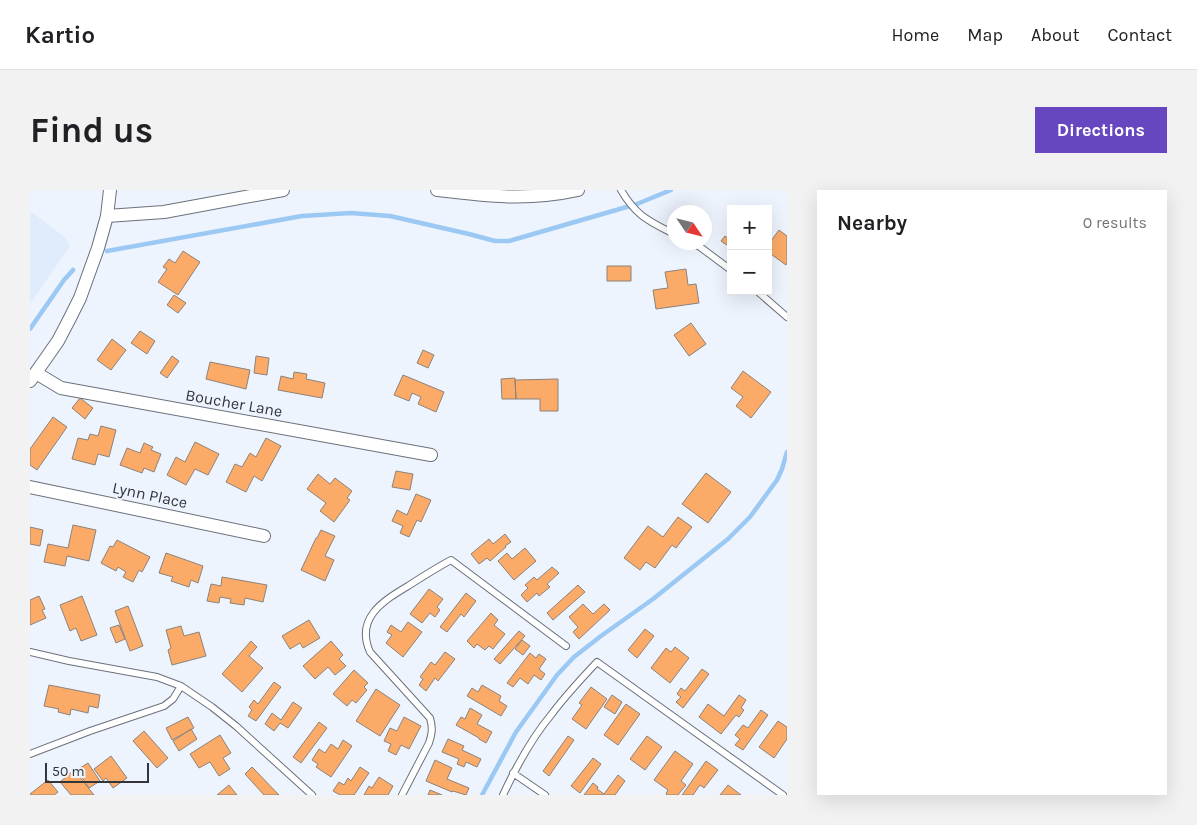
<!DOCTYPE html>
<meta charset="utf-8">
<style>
:root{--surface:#fff;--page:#f2f2f2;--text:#202124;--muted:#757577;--line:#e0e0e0;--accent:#6647c0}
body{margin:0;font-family:Karla,sans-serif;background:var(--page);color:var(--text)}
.controls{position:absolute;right:15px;top:15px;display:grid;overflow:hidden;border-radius:0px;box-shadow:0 5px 20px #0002}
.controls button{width:45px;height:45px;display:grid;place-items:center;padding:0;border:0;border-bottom:1px solid var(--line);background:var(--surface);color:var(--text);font:25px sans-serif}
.compass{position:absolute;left:637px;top:15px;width:45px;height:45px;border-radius:50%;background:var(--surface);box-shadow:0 5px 20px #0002;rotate:125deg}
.scale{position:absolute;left:15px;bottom:12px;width:104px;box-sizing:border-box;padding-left:5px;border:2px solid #333539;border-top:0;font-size:14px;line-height:18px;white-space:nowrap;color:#333539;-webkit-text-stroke:4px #edf4fe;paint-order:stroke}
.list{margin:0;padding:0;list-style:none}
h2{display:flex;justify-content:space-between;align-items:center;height:65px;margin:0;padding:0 20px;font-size:21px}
h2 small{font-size:16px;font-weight:400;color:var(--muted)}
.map{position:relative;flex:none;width:757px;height:605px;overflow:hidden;border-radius:0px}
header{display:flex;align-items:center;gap:30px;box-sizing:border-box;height:70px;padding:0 25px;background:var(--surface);border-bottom:1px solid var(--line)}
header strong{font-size:24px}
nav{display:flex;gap:28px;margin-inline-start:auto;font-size:18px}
.intro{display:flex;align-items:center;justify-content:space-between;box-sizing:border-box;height:120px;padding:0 30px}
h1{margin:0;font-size:35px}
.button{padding:12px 22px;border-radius:0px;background:var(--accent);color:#fff;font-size:18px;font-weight:700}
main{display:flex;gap:30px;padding:0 30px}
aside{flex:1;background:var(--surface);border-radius:0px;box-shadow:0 5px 20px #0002}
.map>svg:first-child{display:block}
</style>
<header>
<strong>Kartio</strong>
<nav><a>Home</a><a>Map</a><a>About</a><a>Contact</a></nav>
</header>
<div class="intro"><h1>Find us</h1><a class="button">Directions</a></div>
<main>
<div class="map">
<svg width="757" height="605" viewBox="0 0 757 605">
<rect width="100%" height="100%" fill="#edf4fe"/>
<path fill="#e0ebfc" d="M0,21L36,48L40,56L0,114Z"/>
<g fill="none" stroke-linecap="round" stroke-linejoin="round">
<path stroke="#9bc9f3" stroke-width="4.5" d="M77,61L272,26L321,23L360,26L439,44L465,51H479L607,14L641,0
M0,139L34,90L43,80
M452,605L486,542L527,485L544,467L571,446L623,409L698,349L720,327L747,290L752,279L757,262"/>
</g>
<path fill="#fcaa67" stroke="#8c827b" d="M749,40L757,46V73L756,75L738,62V55Z
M695,46L699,49L701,46V58L691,51Z
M153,61L170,72L148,105L128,92L137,79L133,77L139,69L145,73Z
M577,76H601V91H577Z
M656,79L658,95L666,94L669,113L626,119L623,100L638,98L635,82Z
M144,105L156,113L148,123L137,115Z
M661,133L676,154L659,166L644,145Z
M110,141L125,151L117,164L101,153Z
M82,149L96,160L81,180L67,170Z
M393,160L404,165L398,178L387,173Z
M142,166L149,171L137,188L130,183Z
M226,166L239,168L237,185L224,183Z
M180,172L220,180L216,199L176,189Z
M713,181L741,202L721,228L706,216L713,207L701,198Z
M264,182L277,184L276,189L295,193L292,208L248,200L251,186L263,189Z
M373,185L414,202L406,222L388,214L391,207L382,203L379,211L364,205Z
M485,188L486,209H472L471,189Z
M528,189V221H510V209H486L485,190Z
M50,208L63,218L55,229L42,218Z
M23,227L37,237L7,280L0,275V259Z
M71,236L86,240L79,267L68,264L65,275L42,269L48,248L58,250L60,244L68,246Z
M236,248L251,256L232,291L224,286L216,302L196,292L205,274L212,277L220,263L226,267Z
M165,252L189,264L178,285L165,279L156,295L137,285L146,267L155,272Z
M114,253L123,257L121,260L131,264L124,282L114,278L112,283L90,275L97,258L110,263Z
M366,281L383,284L380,300L362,297Z
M676,283L701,302L678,333L652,314Z
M288,284L300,294L305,288L322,301L317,308L320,310L304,332L290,321L296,313L277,299Z
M386,304L401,310L391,332L387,330L379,347L370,343L373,336L362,331L367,320L377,325Z
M648,327L662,337L646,358L642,355L625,378L616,372L610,380L594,368L618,336L633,347Z
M43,335L66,340L59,371L37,366L35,376L14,372L18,354L38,358Z
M0,337L13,340L10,356L0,354Z
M291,340L305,346L295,366L304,370L295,391L271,380L286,348H287Z
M475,344L481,352L475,356L476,357L460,371L457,368L449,374L441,364L459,349L463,354Z
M87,350L120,367L112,382L109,380L103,392L93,387L96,382L88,377L86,381L71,373L80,356L83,357Z
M495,358L506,371L484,390L468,371L477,363L482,369Z
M136,363L173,376L168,393L161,390L159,397L141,391L143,387L129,383Z
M522,377L529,383L517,394L520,397L509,406L507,403L497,412L491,405L498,398L495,395L504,387L507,390Z
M192,387L237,395L233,412L215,408L214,415L200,413L201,409L190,407L189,413L177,411L181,394L191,396Z
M548,395L555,402L523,430L517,423Z
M399,399L413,409L407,417L410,420L405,427L400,423L392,433L380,424Z
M436,403L446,411L434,427L431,424L417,442L410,437Z
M9,406L15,419L12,420L16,428L0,435V410Z
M52,406L67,445L51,451L46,438L40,441L30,415Z
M553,414L563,424L574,414L580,420L549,449L543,442L548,437L539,427Z
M98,416L113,456L100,461L85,421Z
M461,423L468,430L464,435L475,444L463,459L459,456L455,460L447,454L444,458L437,451Z
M279,430L290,448L273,458L270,453L260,459L252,446Z
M378,432L392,442L373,467L356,453L362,445L357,442L361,435L371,442Z
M89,435L95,449L86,453L80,438Z
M151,436L154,446L169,442L176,466L142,475L138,460L141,458L136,440Z
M615,439L624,446L607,468L598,460Z
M489,441L495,446L470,474L464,469Z
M492,450L500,456L493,465L485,459Z
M221,451L227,457L219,466L233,478L212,502L192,484Z
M301,451L313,465L309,469L316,476L305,485L298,477L285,489L273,476Z
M645,457L659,468L640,493L621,478L636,458L641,462Z
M415,462L425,469L408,491L405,488L396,501L389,495L393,489L390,487L401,472L405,475Z
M500,463L506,468L509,464L516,469L509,479L515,484L511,490L504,485L498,494L490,488L483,497L477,493Z
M672,479L679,484L653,518L646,512L651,507L647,504L651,498L655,501Z
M324,480L338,493L334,497L337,500L326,513L322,510L317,516L303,504Z
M244,492L251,497L226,531L218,526L222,520L219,517L224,510L228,514Z
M19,495L70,505L68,518L59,516L58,523L41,519L40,525L28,522L29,519L14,516Z
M452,495L471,506L469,511L477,516L471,526L437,506L442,498L448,502Z
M561,497L577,509L556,539L542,529L552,515L549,513Z
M346,499L370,515L350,546L326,531Z
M582,505L592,512L585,524L574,517Z
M709,505L716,510L711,518L714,520L709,527L706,525L691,544L669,527L678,514L694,526Z
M263,512L272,518L258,538L250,533L244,541L235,534L242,523L251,530Z
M596,514L610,524L588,555L574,545Z
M440,518L452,525L447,534L462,542L456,553L449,549V548L426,535L431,527L435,529Z
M731,520L738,525L713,560L705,555L710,549L705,545L713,535L718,538Z
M158,527L164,538L142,550L136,538Z
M374,527L391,536L379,559L371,555L366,565L358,561L361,554L354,551L360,538L367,541Z
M748,531L757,537V549L744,568L729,557Z
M289,532L297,538L271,573L263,567Z
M161,539L167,549L149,561L143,551Z
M114,541L138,568L127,578L103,551Z
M190,545L201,563L193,568L200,579L189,586L180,572L169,578L160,564Z
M538,546L544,550L519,586L513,581Z
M617,546L632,557L615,580L600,569Z
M418,549L434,556L432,560L451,569L447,577L436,572L434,577L427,574L429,569L412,562Z
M313,550L322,556L301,587L286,577L288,574L282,570L289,559L295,563L301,554L308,559Z
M645,561L663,574L651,591L656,595L648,605H637L636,604L638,600L624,590Z
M81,566L97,588L83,598L76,588L73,591L64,579Z
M563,568L571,574L550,603L541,596Z
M405,570L422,578L417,589L439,598L436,605L423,601L422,602L396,591Z
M676,571L688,580L674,598L670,595L663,605H652Z
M58,573L70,591L59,598L47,580Z
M222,577L249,605H234L215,584Z
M330,577L339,583L324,605H310L303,601L309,592L314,595L318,588L321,591Z
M44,580L64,605H41L30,592Z
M588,585L595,591L585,605H554L563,593L568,597L567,599L574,604Z
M349,587L363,596L358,605H334L339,596L342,598Z
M18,590L28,602L24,605H0V604Z
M199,595L207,605H187Z
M698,595L711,605H690Z
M400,600L412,605H398Z"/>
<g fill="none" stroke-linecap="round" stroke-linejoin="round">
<defs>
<path id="lane" d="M591,0C606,26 619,31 644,44
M661,52L670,57L701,80
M727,101L757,127
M0,462L39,471L127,487L151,496L182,517L206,536L282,605
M0,564L60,541L134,516L143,509L151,496
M483,583L515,605
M372,605L399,553C402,544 403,538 400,528L340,462C325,428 353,411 378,396C392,387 406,378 421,370L536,456
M473,605C486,577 501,549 521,525C535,506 551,489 567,472L753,605"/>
<path id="street" d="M407,0C457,6 498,11 548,0
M77,26L134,22L253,0
M6,183L31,198L401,265
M0,191L28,151L40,128L50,108L68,58L77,26L80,0
M0,297L234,346"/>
</defs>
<use href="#lane" stroke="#6b717a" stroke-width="8"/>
<use href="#street" stroke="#6b717a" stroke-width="14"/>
<use href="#lane" stroke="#fff" stroke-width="6"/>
<use href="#street" stroke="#fff" stroke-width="12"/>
</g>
<g text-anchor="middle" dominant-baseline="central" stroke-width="4" stroke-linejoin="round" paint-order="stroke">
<g font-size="16" fill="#333539" stroke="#edf4fe">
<text transform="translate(204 213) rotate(10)">Boucher Lane</text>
<text transform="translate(120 305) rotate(12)">Lynn Place</text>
</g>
</g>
</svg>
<div class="controls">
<button>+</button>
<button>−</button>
</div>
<svg class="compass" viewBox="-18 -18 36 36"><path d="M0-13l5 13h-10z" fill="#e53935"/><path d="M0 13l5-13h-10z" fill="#757577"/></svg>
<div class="scale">50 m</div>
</div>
<aside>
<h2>Nearby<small>0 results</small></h2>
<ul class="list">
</ul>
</aside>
</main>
